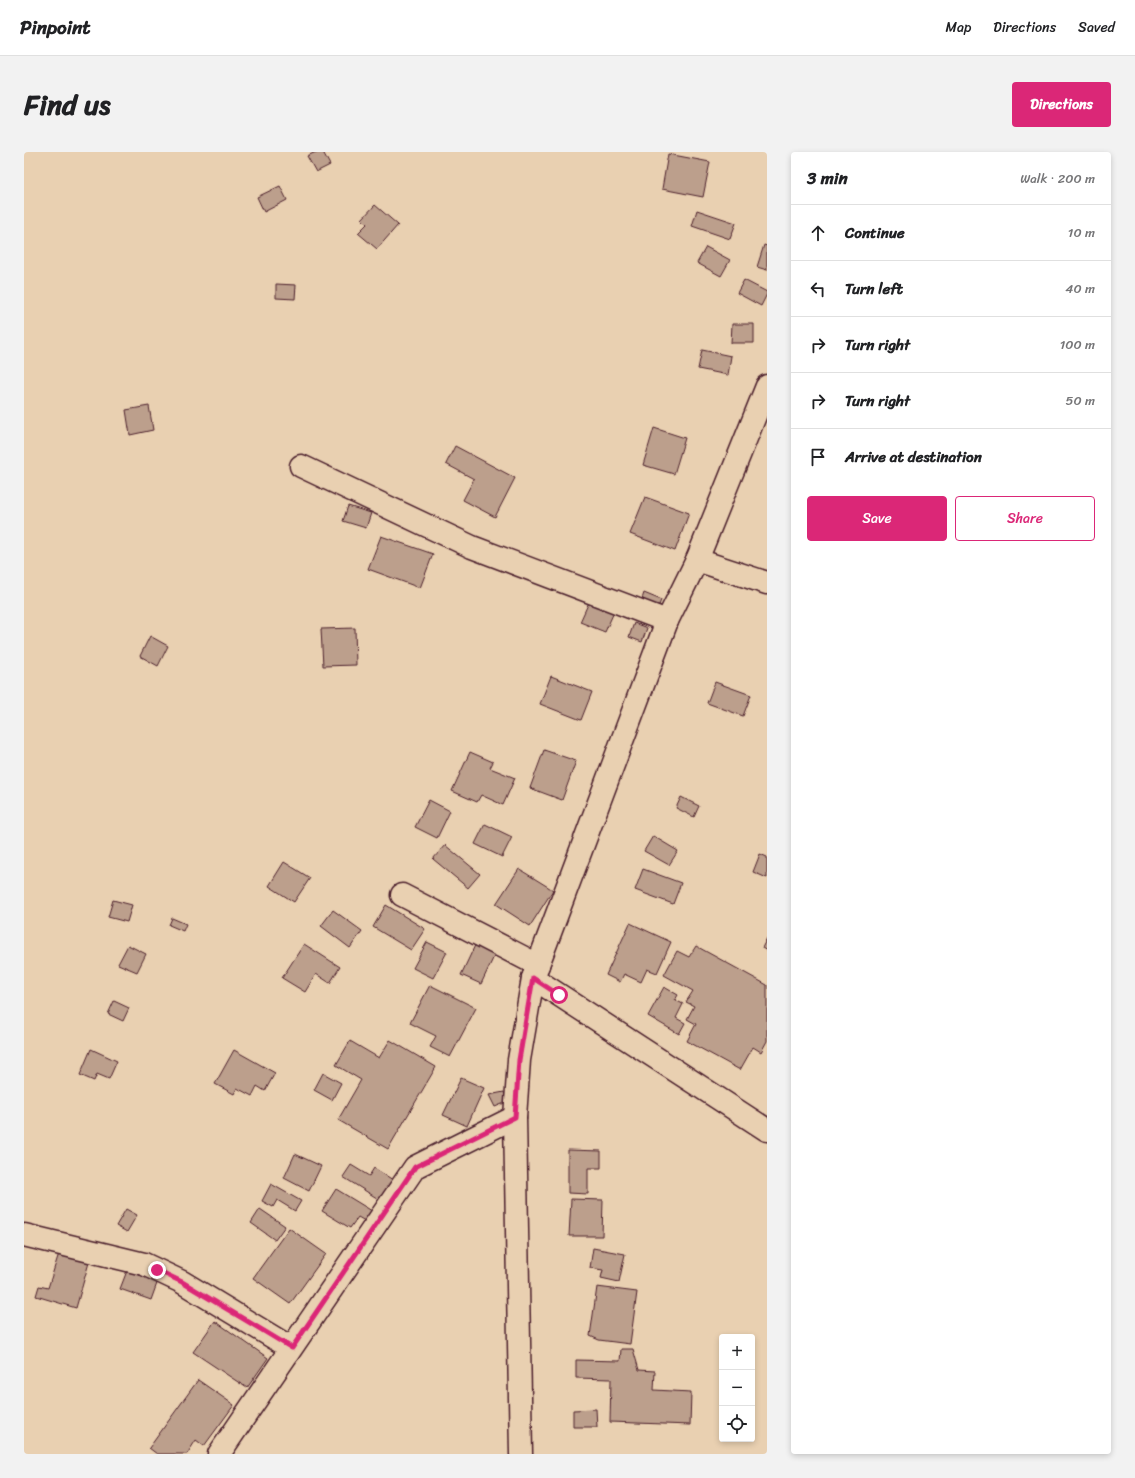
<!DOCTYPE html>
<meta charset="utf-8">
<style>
:root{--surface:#fff;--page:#f2f2f2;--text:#202124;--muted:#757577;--line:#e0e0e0;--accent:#db2777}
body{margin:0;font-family:Sriracha,sans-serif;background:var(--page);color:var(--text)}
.controls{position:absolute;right:12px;bottom:12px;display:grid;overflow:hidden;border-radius:4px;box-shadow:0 2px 6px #0003}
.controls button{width:36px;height:36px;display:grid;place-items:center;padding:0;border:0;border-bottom:1px solid var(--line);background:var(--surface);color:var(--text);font:20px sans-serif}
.stop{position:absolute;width:12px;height:12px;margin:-9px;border:3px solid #db2777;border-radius:50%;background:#fff}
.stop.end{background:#db2777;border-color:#fff;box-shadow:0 1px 4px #0008}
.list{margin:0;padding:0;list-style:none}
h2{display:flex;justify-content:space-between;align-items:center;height:52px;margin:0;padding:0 16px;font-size:17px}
h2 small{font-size:13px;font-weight:400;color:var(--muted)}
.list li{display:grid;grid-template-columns:26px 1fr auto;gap:12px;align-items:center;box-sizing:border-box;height:56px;padding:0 16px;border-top:1px solid var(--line)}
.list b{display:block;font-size:15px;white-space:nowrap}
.list em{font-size:13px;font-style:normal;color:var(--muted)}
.actions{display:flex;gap:8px;padding:12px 16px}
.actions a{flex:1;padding:9px 0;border:1px solid var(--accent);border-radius:4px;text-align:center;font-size:14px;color:var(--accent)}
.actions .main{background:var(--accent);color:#fff}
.icon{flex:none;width:22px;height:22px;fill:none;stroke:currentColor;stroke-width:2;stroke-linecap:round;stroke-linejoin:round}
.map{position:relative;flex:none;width:743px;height:1302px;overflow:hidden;border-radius:4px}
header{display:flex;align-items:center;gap:24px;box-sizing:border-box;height:56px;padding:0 20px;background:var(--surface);border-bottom:1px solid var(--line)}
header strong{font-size:19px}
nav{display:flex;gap:22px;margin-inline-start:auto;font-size:14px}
.intro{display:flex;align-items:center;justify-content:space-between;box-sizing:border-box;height:96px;padding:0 24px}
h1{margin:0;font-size:28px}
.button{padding:10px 18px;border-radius:4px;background:var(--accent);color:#fff;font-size:14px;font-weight:700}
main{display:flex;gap:24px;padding:0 24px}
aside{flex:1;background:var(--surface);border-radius:4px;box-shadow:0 2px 6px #0003}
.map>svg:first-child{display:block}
</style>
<header>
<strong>Pinpoint</strong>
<nav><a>Map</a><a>Directions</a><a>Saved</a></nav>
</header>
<div class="intro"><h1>Find us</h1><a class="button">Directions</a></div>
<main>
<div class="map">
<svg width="743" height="1302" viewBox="0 0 743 1302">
<rect width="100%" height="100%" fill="#e9d0b1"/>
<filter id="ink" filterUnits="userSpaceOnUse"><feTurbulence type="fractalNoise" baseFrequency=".025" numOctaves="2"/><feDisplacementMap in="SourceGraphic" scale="8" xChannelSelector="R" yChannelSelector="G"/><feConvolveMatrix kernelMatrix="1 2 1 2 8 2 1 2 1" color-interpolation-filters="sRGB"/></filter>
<g filter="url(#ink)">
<path fill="#bc9f8c" stroke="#4a1f2b" d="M292,0H299L306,13L292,20L283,4Z
M644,2L686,10L679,45L638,37Z
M256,34L263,48L240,60L233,45Z
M351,53L374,73L353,97L334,81L343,72L338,67Z
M673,58L712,71L706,87L668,74Z
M740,93L743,94V118L733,115Z
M682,95L706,108L697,124L673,111Z
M720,128L743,140V142L737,154L713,141Z
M252,132L272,133L271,147L252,146Z
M708,172H730V191H707Z
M678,198L707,204L704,223L674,217Z
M125,254L129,278L106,283L102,258Z
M630,276L661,286L650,322L619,313Z
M431,294L491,326L471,365L439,348L450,327L422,312Z
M621,345L665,361L651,399L606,382Z
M324,354L347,361L342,376L319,369Z
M357,384L409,402L396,436L344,417Z
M620,441L637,448L634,456L617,450Z
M565,450L590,460L581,480L556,470Z
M610,471L623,476L618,490L605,485Z
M331,476L332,513L299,514L297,477Z
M126,484L144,494L134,514L116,504Z
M527,524L568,540L557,568L516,552Z
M691,530L727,543L719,564L683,551Z
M520,598L552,609L538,648L506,636Z
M446,600L469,610L466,616L491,626L479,653L457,643L453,650L428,639Z
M657,645L675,654L670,665L652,656Z
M405,648L426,659L413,686L391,675Z
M461,672L488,685L478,705L451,692Z
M629,684L654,699L645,713L620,699Z
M421,693L456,722L444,736L409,707Z
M736,702L743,705V726L729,720Z
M260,710L286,726L270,750L245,734Z
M495,717L529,738L506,774L472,752Z
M619,717L657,731L649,752L611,738Z
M89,748L108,753L103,770L84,765Z
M362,753L401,777L387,798L349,775Z
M309,758L338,779L326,796L297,774Z
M148,766L162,772L159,779L145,773Z
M606,771L647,790L633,821L623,817L617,830L600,822L596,830L582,823Z
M743,786V799L738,796Z
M453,789L473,798L457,832L437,823Z
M403,790L423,800L409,826L389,816Z
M280,792L316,815L306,831L292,822L281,840L258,826Z
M104,793L122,802L113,820L94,812Z
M672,794L743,833V889L737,900L729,895L716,918L663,889L672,872L663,867L670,854L662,850L669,839L640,823L653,799L665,805Z
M406,833L452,856L426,905L406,895L412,884L386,871Z
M640,835L654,843L651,848L659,852L652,866L661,871L655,882L624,864Z
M90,849L105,856L99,869L84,862Z
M366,888L412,915L364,997L314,968L337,928L312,913L326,889L355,906Z
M67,897L93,909L85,927L73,922L70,929L56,923Z
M210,898L251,921L241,939L233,934L228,944L213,936L210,942L191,932Z
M299,921L317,931L308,948L290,938Z
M437,926L460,936L443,974L419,963Z
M480,940L483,950L471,955L465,943Z
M544,998L577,999V1016H564V1042L544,1041Z
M271,1002L297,1014L285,1039L260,1026Z
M327,1013L345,1024L350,1016L369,1028L356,1048L319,1025Z
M247,1032L277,1049L271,1059L253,1048L249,1055L238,1049Z
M312,1037L348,1059L341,1069L334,1065L326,1076L298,1059Z
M547,1047L579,1048L578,1084H545Z
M102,1057L113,1063L103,1080L92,1074Z
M236,1057L261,1074L251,1088L227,1071Z
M265,1076L302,1102L266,1152L229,1126Z
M569,1096L601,1102L595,1130L577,1126L579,1118L566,1116Z
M36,1098L66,1107L52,1156L12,1144L15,1134L24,1136Z
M106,1111L136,1123L127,1148L96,1137Z
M573,1135L613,1140L606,1192L575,1188L566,1184Z
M191,1169L244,1206L223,1236L169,1200Z
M597,1197H609L615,1218L631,1219L630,1238L667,1240L666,1273L586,1270L587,1227L552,1226V1208L596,1209Z
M174,1228L210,1253L180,1294L172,1288L163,1302H133L125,1296Z
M572,1257L573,1275H549V1258Z"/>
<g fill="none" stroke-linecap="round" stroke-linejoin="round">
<defs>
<path id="minor" d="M277,314L448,395L643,469
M673,408L743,431
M378,743L514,813
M509,826L743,978
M0,1083L120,1112L158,1130L267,1196
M195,1302L391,1015L491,965"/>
<path id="major" d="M497,1302L491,965L495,908L509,826L643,469L673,408L743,234"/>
</defs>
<use href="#minor" stroke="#4a1f2b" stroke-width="25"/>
<use href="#major" stroke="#4a1f2b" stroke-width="25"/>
<use href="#minor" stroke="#e9d0b1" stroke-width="22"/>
<use href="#major" stroke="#e9d0b1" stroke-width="22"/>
</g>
</g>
<g fill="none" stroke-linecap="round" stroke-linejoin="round" filter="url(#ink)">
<path stroke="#db2777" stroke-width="5" d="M133,1118L158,1130L268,1196L391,1015L491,965L495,908L509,826L535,843"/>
</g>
</svg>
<div class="controls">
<button>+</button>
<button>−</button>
<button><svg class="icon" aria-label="locate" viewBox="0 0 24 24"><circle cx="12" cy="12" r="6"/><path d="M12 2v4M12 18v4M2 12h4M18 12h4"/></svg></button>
</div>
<div class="stop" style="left:535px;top:843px"></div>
<div class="stop end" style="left:133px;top:1118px"></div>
</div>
<aside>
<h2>3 min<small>Walk · 200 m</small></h2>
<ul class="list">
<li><svg class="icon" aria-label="ahead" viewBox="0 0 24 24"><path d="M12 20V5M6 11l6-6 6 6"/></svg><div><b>Continue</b></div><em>10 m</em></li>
<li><svg class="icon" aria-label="left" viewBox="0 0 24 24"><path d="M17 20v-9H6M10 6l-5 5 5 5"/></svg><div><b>Turn left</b></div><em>40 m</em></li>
<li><svg class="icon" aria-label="right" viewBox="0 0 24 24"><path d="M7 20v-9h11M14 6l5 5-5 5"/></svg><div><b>Turn right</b></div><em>100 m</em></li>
<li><svg class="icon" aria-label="right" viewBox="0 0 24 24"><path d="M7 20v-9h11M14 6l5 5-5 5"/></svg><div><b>Turn right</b></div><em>50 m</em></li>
<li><svg class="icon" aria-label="arrive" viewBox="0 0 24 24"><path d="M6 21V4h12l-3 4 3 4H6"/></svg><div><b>Arrive at destination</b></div></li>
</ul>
<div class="actions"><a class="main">Save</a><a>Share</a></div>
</aside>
</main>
